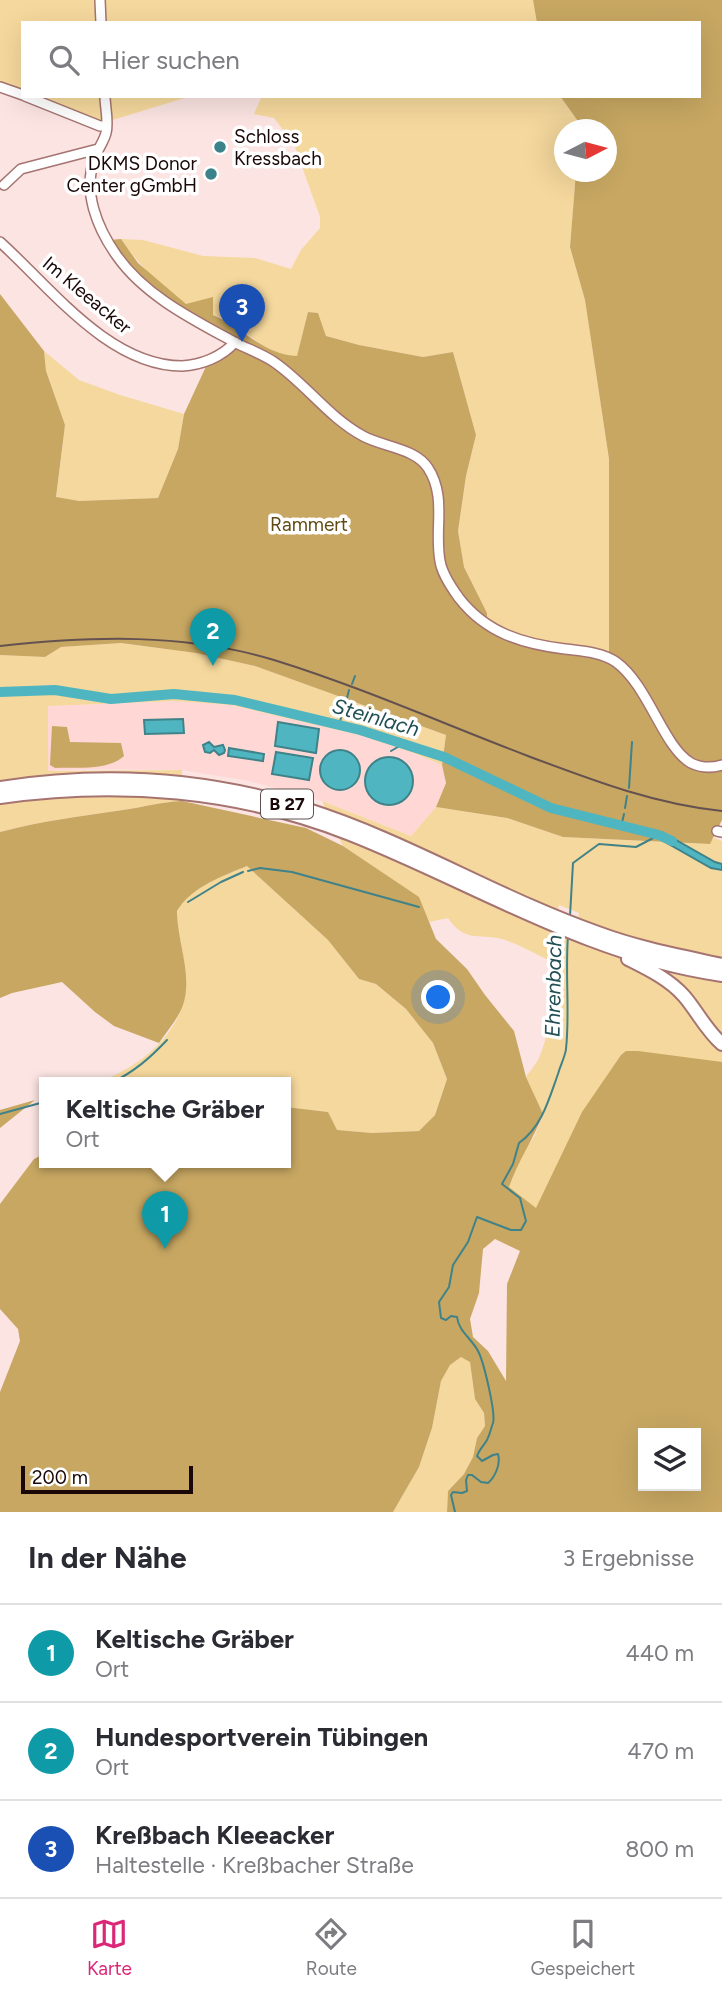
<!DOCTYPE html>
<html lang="de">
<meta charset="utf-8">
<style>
:root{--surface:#fff;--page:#f2f2f3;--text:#2b2b33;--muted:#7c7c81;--line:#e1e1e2;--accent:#db2777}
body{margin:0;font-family:Figtree,sans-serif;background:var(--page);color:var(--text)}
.controls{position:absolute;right:21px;bottom:21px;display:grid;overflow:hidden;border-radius:0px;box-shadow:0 7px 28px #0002}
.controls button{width:63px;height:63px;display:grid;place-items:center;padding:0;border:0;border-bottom:2px solid var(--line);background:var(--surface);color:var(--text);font:35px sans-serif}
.compass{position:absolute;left:554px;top:119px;width:63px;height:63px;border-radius:50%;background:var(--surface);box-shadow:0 7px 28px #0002;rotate:84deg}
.scale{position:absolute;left:21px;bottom:18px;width:172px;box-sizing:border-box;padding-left:7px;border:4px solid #190807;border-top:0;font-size:19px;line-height:24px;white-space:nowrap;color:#190807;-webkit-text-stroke:5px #fff;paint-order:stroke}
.you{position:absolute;left:439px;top:998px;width:24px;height:24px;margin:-18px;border:5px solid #fff;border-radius:50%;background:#1a73e8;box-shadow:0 0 0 10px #1a73e833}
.badge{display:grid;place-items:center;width:46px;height:46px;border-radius:50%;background:var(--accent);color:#fff;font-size:23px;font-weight:700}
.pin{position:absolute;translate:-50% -58px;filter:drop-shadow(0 2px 4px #0008)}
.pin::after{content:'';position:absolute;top:37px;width:24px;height:21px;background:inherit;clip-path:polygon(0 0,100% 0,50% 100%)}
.popup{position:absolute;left:39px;top:1077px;width:252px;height:91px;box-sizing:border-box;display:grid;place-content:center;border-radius:0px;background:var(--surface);filter:drop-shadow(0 2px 5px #0005);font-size:23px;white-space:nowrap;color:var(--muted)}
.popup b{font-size:26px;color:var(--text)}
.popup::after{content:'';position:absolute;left:50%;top:100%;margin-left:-14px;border:14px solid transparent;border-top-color:var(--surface)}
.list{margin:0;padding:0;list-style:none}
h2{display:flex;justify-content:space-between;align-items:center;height:91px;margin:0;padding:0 28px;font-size:30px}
h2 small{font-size:23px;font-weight:400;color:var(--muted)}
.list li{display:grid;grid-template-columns:46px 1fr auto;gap:21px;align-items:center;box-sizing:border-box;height:98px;padding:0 28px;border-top:2px solid var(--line)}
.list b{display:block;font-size:26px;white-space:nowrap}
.list p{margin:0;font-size:23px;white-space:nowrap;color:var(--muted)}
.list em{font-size:23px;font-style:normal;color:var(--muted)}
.icon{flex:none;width:38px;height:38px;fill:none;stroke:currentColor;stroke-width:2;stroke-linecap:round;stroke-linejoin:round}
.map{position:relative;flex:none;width:722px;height:1512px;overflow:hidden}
.search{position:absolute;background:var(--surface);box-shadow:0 7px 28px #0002;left:21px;right:21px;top:21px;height:77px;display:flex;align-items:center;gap:18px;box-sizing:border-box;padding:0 24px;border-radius:0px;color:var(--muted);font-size:26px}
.sheet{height:385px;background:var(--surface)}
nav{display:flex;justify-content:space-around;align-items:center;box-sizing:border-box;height:98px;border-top:2px solid var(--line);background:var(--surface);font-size:19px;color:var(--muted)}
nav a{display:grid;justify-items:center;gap:4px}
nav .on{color:var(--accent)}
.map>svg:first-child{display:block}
</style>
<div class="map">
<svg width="722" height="1512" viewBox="0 0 722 1512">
<rect width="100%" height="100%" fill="#fbe4e2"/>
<path fill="#ffd8d5" d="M174,701L231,705L363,736L419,755L442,765L446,783L436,807L411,836L322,801L249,781L182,770L90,769L48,771L47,706Z"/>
<path fill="#f5d89d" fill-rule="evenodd" d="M0,0H533L537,23H23V95L0,87Z
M25,96H191L106,122V126Z
M262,96H560L580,124V129L564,130V172H576L570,247L585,300L609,459V658L555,648L487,625V613L464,567L458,531L466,476L476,435L453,352L423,357L359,345L326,336L318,313L308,312L297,357C268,355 254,337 231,323C217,314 199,312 186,304C161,289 137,262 121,239L143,240L203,256L255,258L291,269L301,250L320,228V217L294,144L274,118L254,114Z
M44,351L79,380L120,395L184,414L178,449L158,498L79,501L56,498L65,425L46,371Z
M121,643L196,653L255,666L446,735L442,765L419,755L363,736L231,705L174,701L48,706V771L182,770V801C160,802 145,807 123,810C82,816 41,821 0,832V655L45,657L61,647Z
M322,801L411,836L436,807L507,818L563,837L709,844L714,838L722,841V1063L621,1055L537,1209L509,1187L520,1157L534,1137L543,1115L526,1077C530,1071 536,1064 539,1058C550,1033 555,989 553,962C537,955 519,944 502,939C478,933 465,943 448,918L429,922L418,897L343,846ZM559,905L579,913L575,938L554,927Z
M247,866L328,940L359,979L376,984L406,1009L433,1043L447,1079L435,1115L419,1131L372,1133L336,1130L328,1112L286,1107V1083H96C132,1070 169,1045 182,1007C188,990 185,967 182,949C180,935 172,915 182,903C197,884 226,875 247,866Z
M461,1357L470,1361L475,1399L484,1413L485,1426L477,1438L473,1457L464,1474L448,1491L447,1512H393L419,1467L432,1428L441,1381L450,1365Z"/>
<path fill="#c7a762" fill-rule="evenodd" d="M533,0H722V820L710,844L563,837L507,818L436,807L446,783L442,765L446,735L255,666L196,653L121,643L61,647L45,657L0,655V294L44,351L46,371L65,425L56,497L79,501L158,498L178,449L184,414L209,360L233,345L160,294L136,274L109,240L121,239L138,263L186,304L213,297V315C242,327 264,355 297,356L308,312L318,313L326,336L359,345L423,357L453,352L476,435L466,476L458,531L464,567L487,613V625L499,632L609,658V459L585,300L570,247L576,172H606V130L580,129V124L560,96H699V23H537Z
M52,726L67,727L70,742L121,743L124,756C108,771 76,767 55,768L50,765Z
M182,801L306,828L343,846L419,897L436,939L467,969L485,995L514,1031L526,1077L543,1114C533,1140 518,1161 509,1187L536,1208L582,1112L621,1055L626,1051H638L722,1062V1512H447L448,1491L464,1474L473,1457L477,1438L485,1426L484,1413L475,1399L470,1362L461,1357L450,1365L441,1381L432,1428L419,1467L393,1512H0V1392L20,1341L18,1329L0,1309V1204L34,1159L44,1154V1163H286V1107L328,1112L337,1130L372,1133L419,1131L435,1115L447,1079L433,1043L406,1009L376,984L359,979L328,940L247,866C223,876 191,887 177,911C177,942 193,975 183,1005C178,1019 167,1031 159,1043L114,1026L95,1012L62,982L12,993L0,998V832C41,821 82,816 123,810C145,807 160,802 182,801ZM495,1239L520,1251L507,1284L506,1381L488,1351L473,1337L470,1319L479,1293L483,1249ZM696,1433V1486H643V1433Z
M35,1100L0,1128V1110Z"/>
<path fill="#4fb6c1" stroke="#3f8289" stroke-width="2" d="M183,719L184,733L145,734L144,720Z
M278,722L319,729L316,753L275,746Z
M209,742L214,747L223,745L225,750L224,753L219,755L214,750L210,753L205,752L203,745Z
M229,748L264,754L263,761L228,756Z
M320 770a20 20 0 1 1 40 0a20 20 0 1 1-40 0Z
M276,752L313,758L309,780L272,774Z
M365 781a24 24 0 1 1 48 0a24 24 0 1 1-48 0Z
M662,832L715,862L722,864V870L711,868L658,838Z"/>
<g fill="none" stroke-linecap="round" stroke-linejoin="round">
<path stroke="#3f8289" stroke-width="2" d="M352,684L355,676
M347,698L349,690
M339,725L345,704
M391,751L403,744
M629,788L632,742
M625,808L627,796
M621,827L624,814
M248,871L260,868L292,872L419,907
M188,902L221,882L243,872
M570,916L573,863L599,844L636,847L659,835
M111,1083C134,1072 150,1058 167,1040
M0,1114L44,1102
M455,1512L451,1495L453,1492L462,1493L467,1491L466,1480L468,1475H472L481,1482L488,1483C495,1477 501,1464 498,1454L493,1455L482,1461L477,1456C479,1450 481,1449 485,1443C489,1439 491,1428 493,1423C496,1413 484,1364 479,1353C473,1339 459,1333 457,1317L451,1316L446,1320L441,1318L439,1302L449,1287L453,1265L468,1242L477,1217L511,1230H521L526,1221L520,1198L502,1184L513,1164L519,1143C542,1127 549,1099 558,1074C560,1066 565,1057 566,1049C570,1013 565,973 568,936"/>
<path stroke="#4fb6c1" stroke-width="10" d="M0,692L55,690L111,699L174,694L235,700L360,730L444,757L551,808L659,835L672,841"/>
<defs>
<path id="minor" d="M100,0L101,23
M0,87L23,95
M25,96L100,126H106
M105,96C105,107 109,122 106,133C104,141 98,149 95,157C82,191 97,228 117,256C145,296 194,320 236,343C248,349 262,354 274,362C306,384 328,417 363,436C383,447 415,448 428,468C447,497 434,529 440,561C442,574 451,587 459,598C486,633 523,644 565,649C581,651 602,652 616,662C649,686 663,747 691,763C701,768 712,768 722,765
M4,185L21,169L98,149
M0,242C50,287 109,366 182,366C201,365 222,357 235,342
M717,831L722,832"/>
<path id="highway" d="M0,788C102,772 206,778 305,809C407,841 498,898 598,933C638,948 681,956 722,965
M0,797C118,780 239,790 350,834C474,883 588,956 722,975
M628,959C648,969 669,979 684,996C697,1011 706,1030 722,1044"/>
</defs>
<use href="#minor" stroke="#a57470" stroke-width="12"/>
<use href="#highway" stroke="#a57470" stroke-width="16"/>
<use href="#minor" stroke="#fff" stroke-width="9"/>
<use href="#highway" stroke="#fff" stroke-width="12"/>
<path stroke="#655250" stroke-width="2" d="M0,646C92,636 185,633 274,660C361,687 444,724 528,756C592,780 654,804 722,811"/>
</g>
<g fill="#3b828a" stroke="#fff" stroke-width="2.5">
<circle cx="220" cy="147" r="7"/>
<circle cx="211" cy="174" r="7"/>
</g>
<g text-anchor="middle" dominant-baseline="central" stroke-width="7" stroke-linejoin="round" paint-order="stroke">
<rect fill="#fff" stroke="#5e5251" stroke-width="2" x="261" y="789.5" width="52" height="29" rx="5"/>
<g font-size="18" font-weight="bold" fill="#190807">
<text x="287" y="804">B 27</text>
</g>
<g font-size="19" fill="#190807" stroke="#fff" text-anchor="start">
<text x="234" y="136">Schloss<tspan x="234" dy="22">Kressbach</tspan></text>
<text x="197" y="163" text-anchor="end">DKMS Donor<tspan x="197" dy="22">Center gGmbH</tspan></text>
</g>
<g font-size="19" fill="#190807" stroke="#fff">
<text transform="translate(87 295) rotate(40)">Im Kleeacker</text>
</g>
<g font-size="19" fill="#614a14" stroke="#fff">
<text x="309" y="524">Rammert</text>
</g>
<g font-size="21" font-style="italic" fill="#214f54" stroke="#fff">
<text transform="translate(376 717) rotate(16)">Steinlach</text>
<text transform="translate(553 986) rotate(-89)">Ehrenbach</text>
</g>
</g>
</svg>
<div class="controls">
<button><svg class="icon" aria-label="layers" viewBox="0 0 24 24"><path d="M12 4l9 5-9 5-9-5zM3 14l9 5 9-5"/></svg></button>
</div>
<svg class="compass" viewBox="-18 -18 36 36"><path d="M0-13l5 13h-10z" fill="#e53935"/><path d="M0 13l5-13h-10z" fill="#7c7c81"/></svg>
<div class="scale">200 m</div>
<div class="you"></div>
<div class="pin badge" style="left:165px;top:1249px;background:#0f9aa8">1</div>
<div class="popup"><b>Keltische Gräber</b>Ort</div>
<div class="pin badge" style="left:213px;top:666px;background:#0f9aa8">2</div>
<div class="pin badge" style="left:242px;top:342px;background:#1a4fb4">3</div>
<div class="search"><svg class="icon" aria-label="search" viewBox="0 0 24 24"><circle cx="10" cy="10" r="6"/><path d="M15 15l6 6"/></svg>Hier suchen</div>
</div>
<section class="sheet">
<h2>In der Nähe<small>3 Ergebnisse</small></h2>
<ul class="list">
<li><span class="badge" style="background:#0f9aa8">1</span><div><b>Keltische Gräber</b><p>Ort</p></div><em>440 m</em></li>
<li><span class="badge" style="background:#0f9aa8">2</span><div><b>Hundesportverein Tübingen</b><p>Ort</p></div><em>470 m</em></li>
<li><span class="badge" style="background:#1a4fb4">3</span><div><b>Kreßbach Kleeacker</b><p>Haltestelle · Kreßbacher Straße</p></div><em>800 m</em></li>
</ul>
</section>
<nav>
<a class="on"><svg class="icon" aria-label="map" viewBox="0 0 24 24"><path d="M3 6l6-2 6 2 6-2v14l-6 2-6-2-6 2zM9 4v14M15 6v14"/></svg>Karte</a>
<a><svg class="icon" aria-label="directions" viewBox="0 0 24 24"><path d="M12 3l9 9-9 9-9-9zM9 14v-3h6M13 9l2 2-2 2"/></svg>Route</a>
<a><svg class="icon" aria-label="saved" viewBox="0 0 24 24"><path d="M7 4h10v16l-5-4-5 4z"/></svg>Gespeichert</a>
</nav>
